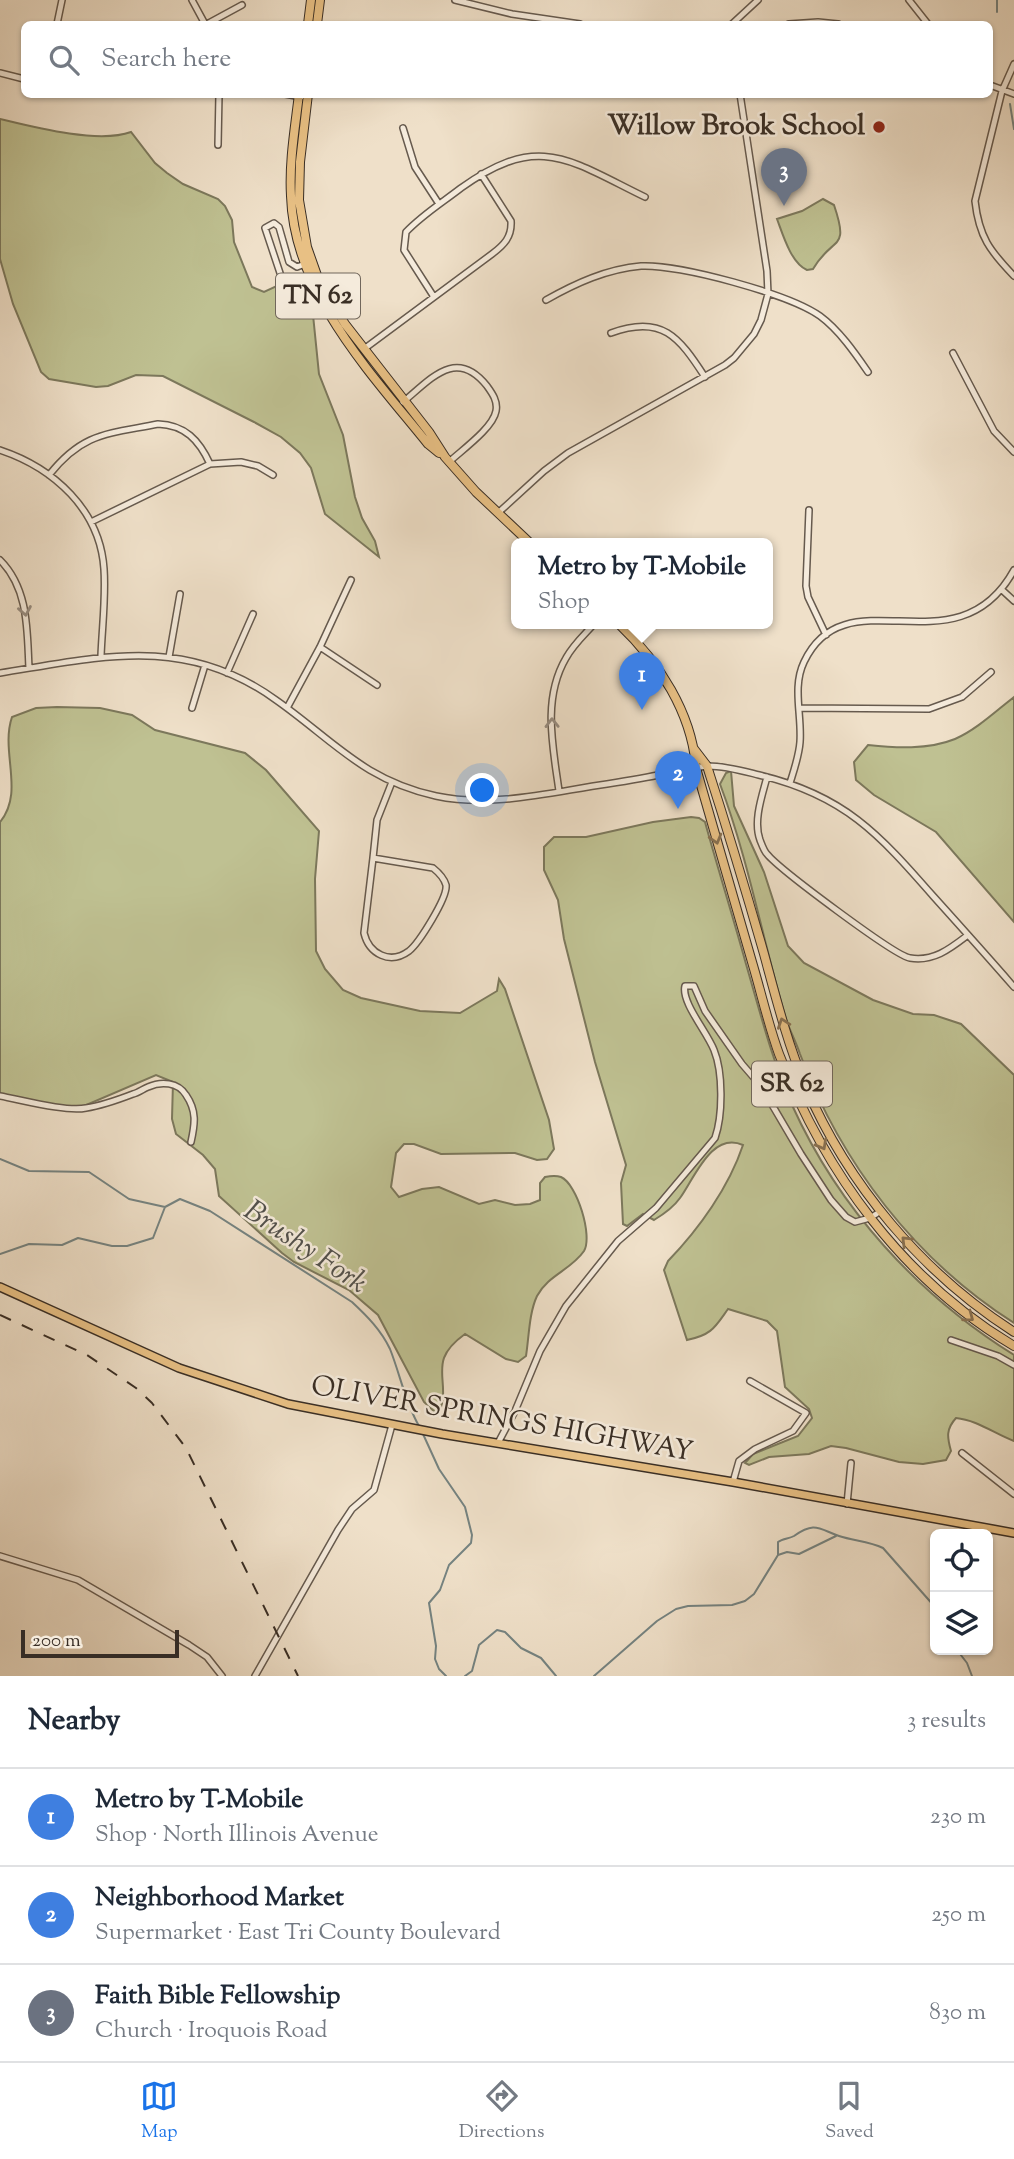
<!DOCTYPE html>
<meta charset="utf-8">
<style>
:root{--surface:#fff;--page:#f2f2f3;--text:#1f2937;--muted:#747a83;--line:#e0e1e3;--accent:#1a73e8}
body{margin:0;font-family:"Sorts Mill Goudy",serif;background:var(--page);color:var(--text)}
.controls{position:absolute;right:21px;bottom:21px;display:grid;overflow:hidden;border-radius:10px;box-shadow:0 2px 5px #0004}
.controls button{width:63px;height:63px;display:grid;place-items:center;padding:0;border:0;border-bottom:2px solid var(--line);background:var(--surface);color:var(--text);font:35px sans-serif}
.scale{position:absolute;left:21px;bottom:18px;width:158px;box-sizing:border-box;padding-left:7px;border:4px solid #392e25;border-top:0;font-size:19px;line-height:24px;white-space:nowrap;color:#392e25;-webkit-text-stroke:5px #f5ebdc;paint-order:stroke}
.you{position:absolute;left:483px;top:791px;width:24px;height:24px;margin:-18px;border:5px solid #fff;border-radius:50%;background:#1a73e8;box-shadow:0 0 0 10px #1a73e833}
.badge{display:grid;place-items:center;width:46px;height:46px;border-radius:50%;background:var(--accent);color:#fff;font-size:23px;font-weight:700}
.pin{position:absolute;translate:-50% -58px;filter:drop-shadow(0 2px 4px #0008)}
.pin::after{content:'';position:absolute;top:37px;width:24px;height:21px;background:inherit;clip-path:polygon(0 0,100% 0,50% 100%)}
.popup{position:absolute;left:511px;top:538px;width:262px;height:91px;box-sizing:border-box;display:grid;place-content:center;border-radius:10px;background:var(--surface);filter:drop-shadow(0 2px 5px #0005);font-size:23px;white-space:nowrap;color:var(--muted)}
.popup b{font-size:26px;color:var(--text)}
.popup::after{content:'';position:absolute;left:50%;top:100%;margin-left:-14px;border:14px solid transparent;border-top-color:var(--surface)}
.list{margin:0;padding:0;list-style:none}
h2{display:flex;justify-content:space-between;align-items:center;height:91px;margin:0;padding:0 28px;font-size:30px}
h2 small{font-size:23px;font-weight:400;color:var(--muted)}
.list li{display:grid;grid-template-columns:46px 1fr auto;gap:21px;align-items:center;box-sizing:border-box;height:98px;padding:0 28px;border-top:2px solid var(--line)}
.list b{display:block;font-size:26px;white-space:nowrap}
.list p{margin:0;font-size:23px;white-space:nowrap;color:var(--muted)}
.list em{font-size:23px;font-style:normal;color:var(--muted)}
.icon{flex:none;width:38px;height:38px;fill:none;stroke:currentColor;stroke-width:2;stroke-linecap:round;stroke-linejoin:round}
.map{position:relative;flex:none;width:1014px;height:1676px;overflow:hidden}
.search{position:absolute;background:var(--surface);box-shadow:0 2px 5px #0004;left:21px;right:21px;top:21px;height:77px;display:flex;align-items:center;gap:18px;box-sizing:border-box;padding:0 24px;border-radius:10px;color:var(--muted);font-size:26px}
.sheet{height:385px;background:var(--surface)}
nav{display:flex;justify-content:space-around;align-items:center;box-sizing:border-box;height:98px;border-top:2px solid var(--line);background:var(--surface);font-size:19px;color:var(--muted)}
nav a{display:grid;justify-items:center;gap:4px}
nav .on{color:var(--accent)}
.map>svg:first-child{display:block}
</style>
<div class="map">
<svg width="1014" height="1676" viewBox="0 0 1014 1676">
<rect width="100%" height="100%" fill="#efe0c9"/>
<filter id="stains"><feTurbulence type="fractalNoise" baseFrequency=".00286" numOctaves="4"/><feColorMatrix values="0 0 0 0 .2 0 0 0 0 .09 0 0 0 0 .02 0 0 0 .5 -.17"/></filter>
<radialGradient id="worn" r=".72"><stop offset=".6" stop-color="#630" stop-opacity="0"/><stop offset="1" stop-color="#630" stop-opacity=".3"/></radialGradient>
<path fill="#bfc192" stroke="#7c785c" stroke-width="2" d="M0,119C33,127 98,144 131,132L155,163L167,173L183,184L218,199L225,206L232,220L234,242L252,287L264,292L277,286L285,275H295L312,305L319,374L343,435L355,497L362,518L375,541L379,557L325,514L311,468L300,453L281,437L254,422L163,376L136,375L108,386L96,387L49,379L41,372L13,304L0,259Z
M823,199L834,205C850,252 833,235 813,269L807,270C791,263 783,235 777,219L802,211Z
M1014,697V922L936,832L874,795L856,780L854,762L868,745C895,748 928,750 955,739C976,730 996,711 1014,697Z
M57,707L100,708L132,715L155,730L245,753L266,770L319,831L315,879L316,951L325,969L343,990L361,998L420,1011L460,1013L497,991L499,979L505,989L549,1120L554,1149L547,1159L537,1160L515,1153L441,1154L414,1144H404L396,1153L391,1187L399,1197L422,1189L439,1187L479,1204L495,1200L515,1205L530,1204L540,1200V1183L545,1177C550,1176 555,1175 561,1177C577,1184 593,1236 584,1251C571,1270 548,1275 537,1296C529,1313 529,1337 526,1356L518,1362L506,1359L465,1334C426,1362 451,1378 440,1411L436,1413L424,1402L378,1315L349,1290L294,1262L282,1253L219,1196L215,1169L203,1155L176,1134L172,1119L173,1082L156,1075L84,1106L58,1107L0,1097V822C25,792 0,752 12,717L36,708Z
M731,771L734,806L764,872L788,946L804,963L873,1000L913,1014L934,1015L961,1024L1014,1075V1323C915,1260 841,1163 800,1054C796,1042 790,1031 786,1019C763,942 749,861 720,784L726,773Z
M691,817L699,818L705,822C718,869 733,917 746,964C760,1012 772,1060 792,1105C839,1209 918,1295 1014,1355V1441C995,1434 977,1420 956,1418C946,1429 947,1437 951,1451L946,1460L923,1464L899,1462L846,1448L831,1446L809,1454L769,1457L749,1465L745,1463L753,1454L798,1436L812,1418L809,1409L785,1387L777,1331L767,1321L728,1309C715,1327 712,1335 687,1340L664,1270L668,1261C699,1229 729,1187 743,1145C712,1131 695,1177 680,1198C673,1208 664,1214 654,1220L643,1214L627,1226L623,1224L621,1183L626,1165L595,1062L564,939L558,900L544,870V847L554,837H586L653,822Z"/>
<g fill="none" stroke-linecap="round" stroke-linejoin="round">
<path stroke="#758381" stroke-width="2" d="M997,0V12
M1010,104L1014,129
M0,1159L29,1171L89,1172L129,1199L165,1207L180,1199L210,1211L352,1302C367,1316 381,1330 390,1349C400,1374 405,1402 419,1426
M0,1254L29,1244L62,1245L78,1238L112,1246H127L153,1238L165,1207
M423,1434L439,1469L465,1507L472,1535L471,1543L449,1565L440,1590L429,1603L436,1646L435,1659L439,1669L446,1676
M778,1555L787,1552L799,1554L836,1536
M957,1650L967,1663L972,1676
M465,1676L472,1671L479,1645L497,1630L505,1632L521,1648L541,1658L556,1676
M594,1676L657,1621L676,1609L688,1606L732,1605L745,1601L754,1594L778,1555V1542C783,1538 789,1539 794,1536C815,1521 819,1529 839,1536C854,1541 869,1541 883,1548L935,1607"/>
<defs>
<path id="minor" d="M192,0L205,24
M455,0L512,14L580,24
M909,0L928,24
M57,24L62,0
M207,24L242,5
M732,24L758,0
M789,24L818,22L838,24
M1014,64L1002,91L975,201C979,237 990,251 1014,276
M0,73L24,79
M990,85L1014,94
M285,94L301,97
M403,128L415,167L439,204
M218,145L219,94
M280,273L265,228L274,223L279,227L289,262L297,267L305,264
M434,297L404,250L406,232C422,215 443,202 461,188C539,132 569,160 645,197
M546,300C576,283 607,269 641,266C679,264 789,294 820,316C839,330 855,353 868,372
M611,333C662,314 679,337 705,377
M364,349L492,254C504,245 512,237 511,221L481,174
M953,353L994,431L1014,452
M403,402C431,379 456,347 487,386C492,393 498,401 496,411C493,428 462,450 449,462
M0,450C54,468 100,510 104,569C106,598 102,628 101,656
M49,475C83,432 108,434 158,424C185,425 199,440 210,464
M809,510L806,586L808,597L826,635
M498,513L544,471L568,453L725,365L734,358L754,334L761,320L768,294L767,271L740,94
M91,522L210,464L241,462L258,466L273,475
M0,560C29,589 27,631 29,668
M1001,589L1014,601
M320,647L377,685
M169,657L180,594
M0,673C101,657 185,634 276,700C333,740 363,780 436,796C492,808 551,792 607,784C626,781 645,778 663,774C678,771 694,767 708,766C726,766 743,771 759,775C844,795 879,834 934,897C961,927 988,957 1014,987
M227,673L253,614
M192,708L205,665
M287,708L320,647L351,580
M799,708L929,709L962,697L991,672
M767,777C762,796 753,821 760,840C762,845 764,851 767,854C779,869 895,956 910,958C934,962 951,948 968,935
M790,783C794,770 799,756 800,742C802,715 792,687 804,662C846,572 957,674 1014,570
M559,791C553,747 542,699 566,658C573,645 584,635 594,624
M373,858L433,868C438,872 444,878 446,885C448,897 419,943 409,951C390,965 369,954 364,933Z
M373,858L377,820L392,782
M0,1096C22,1100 66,1112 86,1108C99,1106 120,1099 133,1094C138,1093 143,1089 148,1087C161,1081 178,1082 186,1095C197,1111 195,1124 191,1142
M951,1340L998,1356L1014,1365
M498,1443L515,1411L540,1351L566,1306L618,1241L656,1208L715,1138C723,1115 723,1072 714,1050C707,1032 681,1002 685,986H694L705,1011L742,1064L761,1086L801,1154L831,1200L846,1217L855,1222L870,1218L881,1211
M962,1453L1014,1494
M733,1482L739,1461L755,1449L793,1431L806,1413L750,1381
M847,1504L851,1463
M0,1556L78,1580L189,1645L207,1657L222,1676
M255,1676L338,1530L352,1509L374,1490L392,1425"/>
<path id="major" d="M0,1287L179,1368L288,1404L442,1434L733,1482L1014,1533"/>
<path id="highway" d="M308,24L311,0
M317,24L320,0
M299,94C295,128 289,162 291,196C294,293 370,372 428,444L439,453
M308,94L300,162L299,200L307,247L319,281L345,324L429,432L445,457L476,492L531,544
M619,624C659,662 692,713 696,768C715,833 733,897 752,962C761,992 768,1024 779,1054C825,1173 903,1280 1014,1346
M694,749L707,766C727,828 746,891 764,954C776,998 787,1042 805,1085C848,1185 922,1273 1014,1332"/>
</defs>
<use href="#minor" stroke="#665a4e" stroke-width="8"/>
<use href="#major" stroke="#392e25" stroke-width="10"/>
<use href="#highway" stroke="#392e25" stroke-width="10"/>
<use href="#minor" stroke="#f5ebdc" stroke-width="5"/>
<use href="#major" stroke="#e8c084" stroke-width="7"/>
<use href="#highway" stroke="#e8c084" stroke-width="8"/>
<path stroke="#392e25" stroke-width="2" stroke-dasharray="12 12" stroke-linecap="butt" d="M0,1315L87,1355L136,1388L152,1403L186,1448L298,1676"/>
</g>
<defs><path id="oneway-chevron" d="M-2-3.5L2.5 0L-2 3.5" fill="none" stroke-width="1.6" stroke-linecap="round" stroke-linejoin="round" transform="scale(1.75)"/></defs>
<g stroke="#978c80">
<use href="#oneway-chevron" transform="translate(25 611) rotate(80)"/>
<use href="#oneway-chevron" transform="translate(552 723) rotate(-91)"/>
</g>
<g stroke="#887050">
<use href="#oneway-chevron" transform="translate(716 839) rotate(74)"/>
<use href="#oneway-chevron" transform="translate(783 1023) rotate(-109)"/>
<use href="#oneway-chevron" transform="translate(822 1145) rotate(61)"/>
<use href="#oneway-chevron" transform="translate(906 1241) rotate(-135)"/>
<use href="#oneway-chevron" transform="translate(969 1317) rotate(37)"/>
</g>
<circle fill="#8f2418" stroke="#f5ebdc" stroke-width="2.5" cx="879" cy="127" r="7"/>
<g text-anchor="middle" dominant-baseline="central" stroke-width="5" stroke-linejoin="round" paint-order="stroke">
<g fill="#f5ebdc" stroke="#71675c" stroke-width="2">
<rect x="276" y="273.5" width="84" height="45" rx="5"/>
<rect x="752" y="1061.5" width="80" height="45" rx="5"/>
</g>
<g font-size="26" font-weight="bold" fill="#392e25">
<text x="318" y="296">TN 62</text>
<text x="792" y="1084">SR 62</text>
</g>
<g font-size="28" font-weight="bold" fill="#392e25" stroke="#f5ebdc" text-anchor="end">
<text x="865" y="127">Willow Brook School</text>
</g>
<g font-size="28" fill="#392e25" stroke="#f5ebdc">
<text transform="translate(502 1420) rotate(10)">OLIVER SPRINGS HIGHWAY</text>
</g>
<g font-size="30" font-style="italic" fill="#52514c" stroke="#f5ebdc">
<text transform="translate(305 1248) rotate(34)">Brushy Fork</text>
</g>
</g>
<rect width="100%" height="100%" filter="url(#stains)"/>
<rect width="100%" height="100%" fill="url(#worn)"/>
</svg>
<div class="controls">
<button><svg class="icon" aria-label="locate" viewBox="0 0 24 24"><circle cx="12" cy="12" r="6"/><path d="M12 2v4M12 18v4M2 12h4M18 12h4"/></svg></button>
<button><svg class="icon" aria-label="layers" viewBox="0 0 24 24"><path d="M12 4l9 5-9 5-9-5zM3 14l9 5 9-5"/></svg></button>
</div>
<div class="scale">200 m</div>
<div class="you"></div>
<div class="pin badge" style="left:642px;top:710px;background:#3f7fe0">1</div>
<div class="popup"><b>Metro by T-Mobile</b>Shop</div>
<div class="pin badge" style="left:678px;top:809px;background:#3f7fe0">2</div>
<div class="pin badge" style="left:784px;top:206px;background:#6b7280">3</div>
<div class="search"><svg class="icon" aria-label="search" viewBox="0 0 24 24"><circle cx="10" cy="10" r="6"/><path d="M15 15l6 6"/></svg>Search here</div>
</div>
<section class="sheet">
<h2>Nearby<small>3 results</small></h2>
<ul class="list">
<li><span class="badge" style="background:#3f7fe0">1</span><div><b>Metro by T-Mobile</b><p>Shop · North Illinois Avenue</p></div><em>230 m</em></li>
<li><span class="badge" style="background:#3f7fe0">2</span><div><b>Neighborhood Market</b><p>Supermarket · East Tri County Boulevard</p></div><em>250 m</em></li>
<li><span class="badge" style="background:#6b7280">3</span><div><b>Faith Bible Fellowship</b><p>Church · Iroquois Road</p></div><em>830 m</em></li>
</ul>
</section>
<nav>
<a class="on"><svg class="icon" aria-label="map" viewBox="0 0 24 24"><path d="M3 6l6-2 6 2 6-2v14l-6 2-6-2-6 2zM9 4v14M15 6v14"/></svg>Map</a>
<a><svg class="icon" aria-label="directions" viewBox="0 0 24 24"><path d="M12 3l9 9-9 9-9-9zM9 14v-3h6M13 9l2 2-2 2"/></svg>Directions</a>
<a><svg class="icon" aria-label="saved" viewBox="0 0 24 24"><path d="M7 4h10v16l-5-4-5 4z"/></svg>Saved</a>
</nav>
